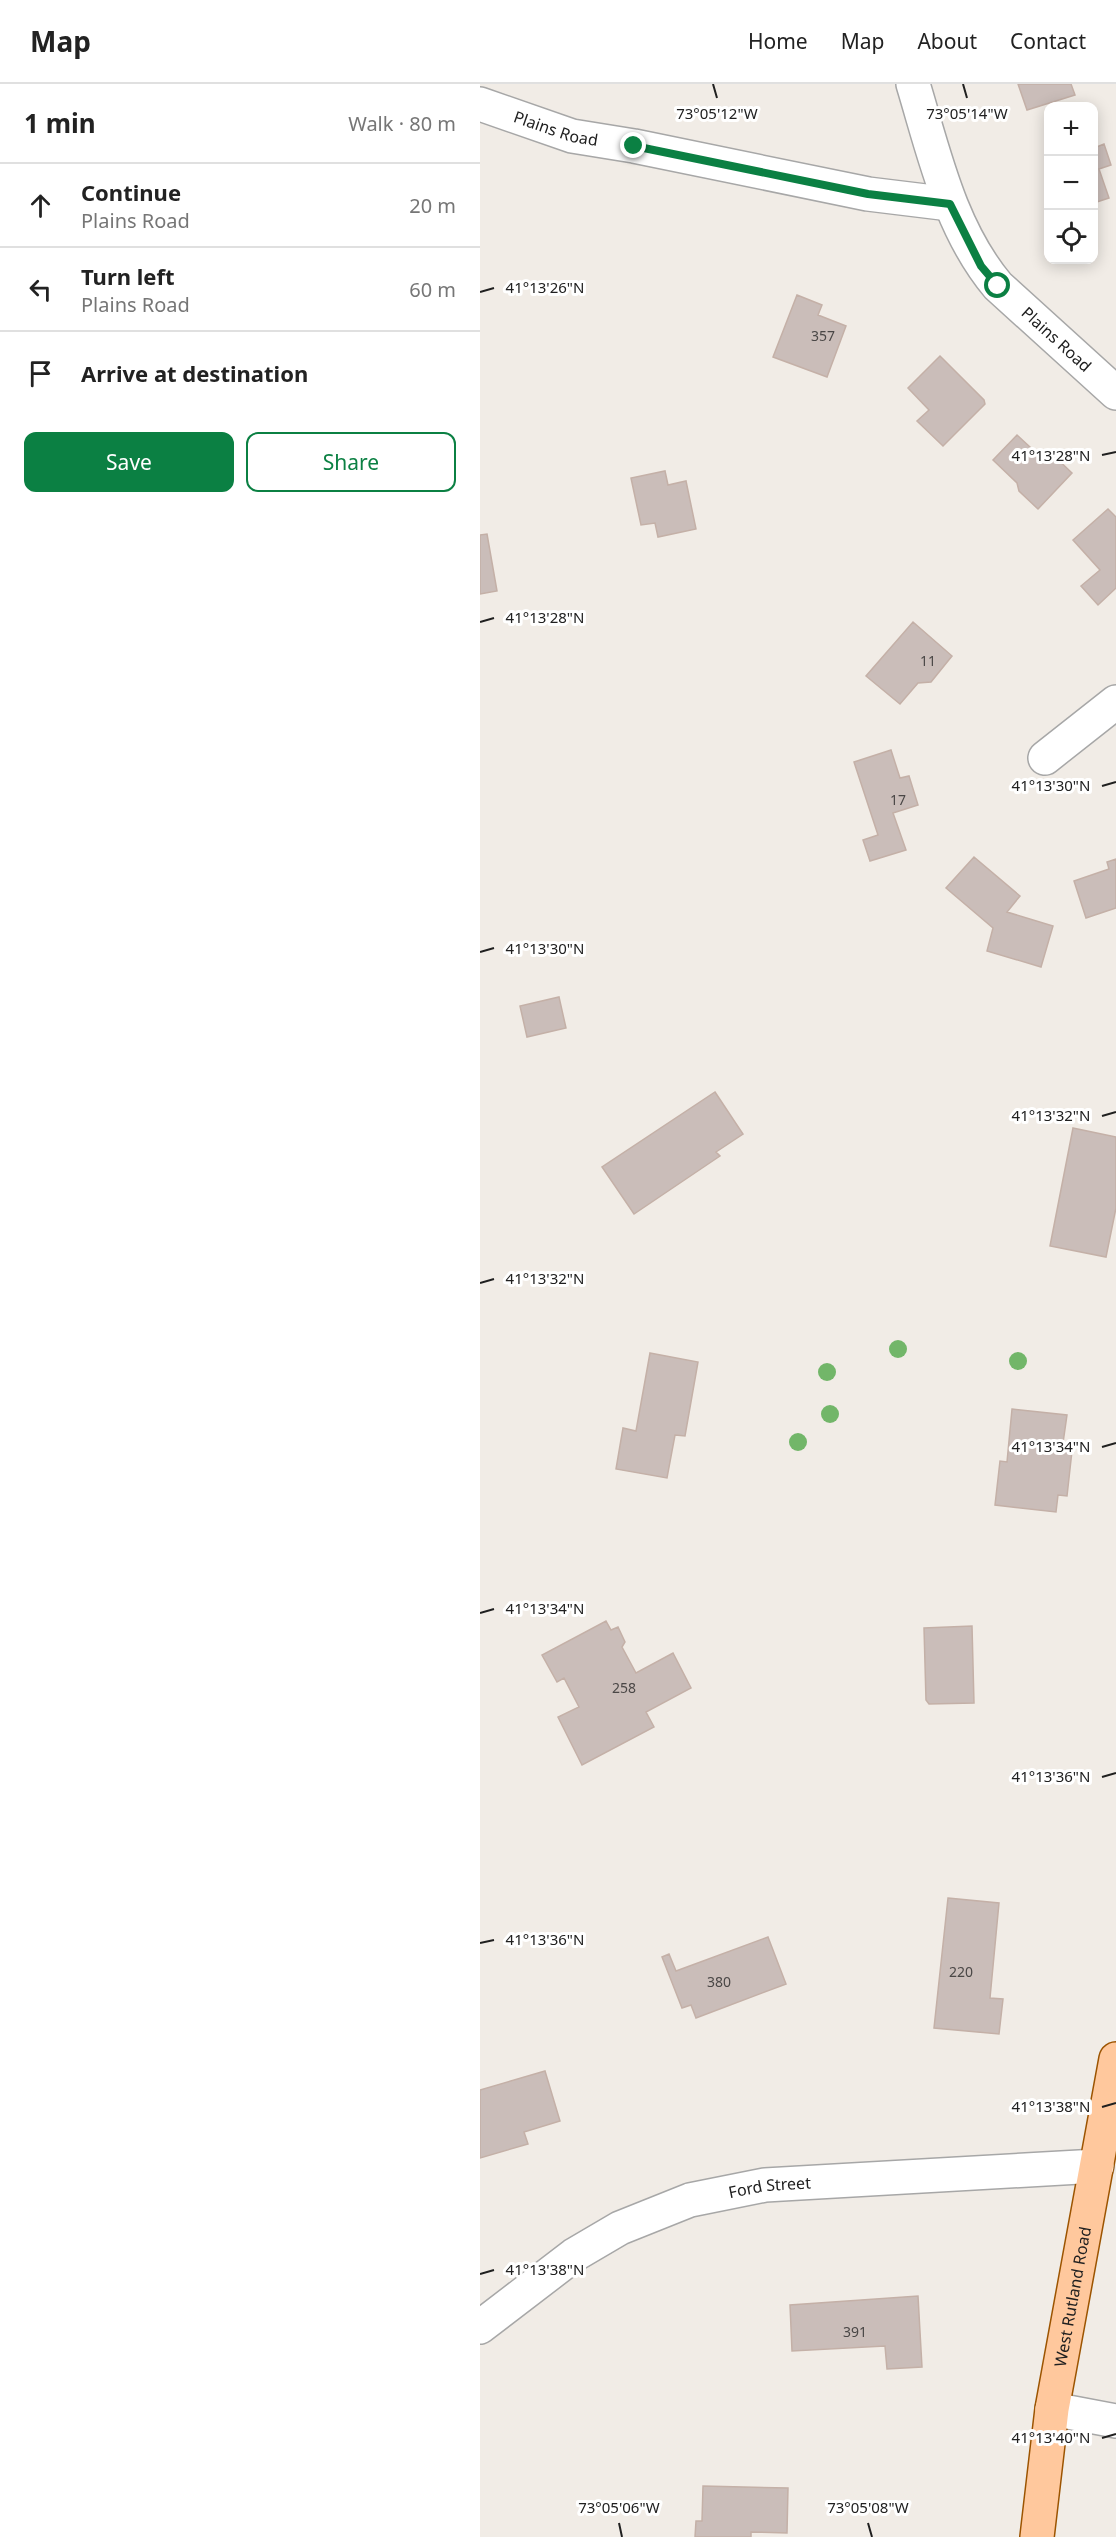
<!DOCTYPE html>
<meta charset="utf-8">
<style>
:root{--surface:#fff;--page:#f2f2f2;--text:#222;--muted:#767676;--line:#e0e0e0;--accent:#0b8043}
body{margin:0;font-family:"Noto Sans",sans-serif;background:var(--page);color:var(--text)}
.controls{position:absolute;right:18px;top:18px;display:grid;overflow:hidden;border-radius:12px;box-shadow:0 3px 15px #0003}
.controls button{width:54px;height:54px;display:grid;place-items:center;padding:0;border:0;border-bottom:2px solid var(--line);background:var(--surface);color:var(--text);font:30px sans-serif}
.stop{position:absolute;width:18px;height:18px;margin:-14px;border:4px solid #0b8043;border-radius:50%;background:#fff}
.stop.end{background:#0b8043;border-color:#fff;box-shadow:0 2px 6px #0008}
.list{margin:0;padding:0;list-style:none}
h2{display:flex;justify-content:space-between;align-items:center;height:78px;margin:0;padding:0 24px;font-size:26px}
h2 small{font-size:20px;font-weight:400;color:var(--muted)}
.list li{display:grid;grid-template-columns:39px 1fr auto;gap:18px;align-items:center;box-sizing:border-box;height:84px;padding:0 24px;border-top:2px solid var(--line)}
.list b{display:block;font-size:22px;white-space:nowrap}
.list p{margin:0;font-size:20px;white-space:nowrap;color:var(--muted)}
.list em{font-size:20px;font-style:normal;color:var(--muted)}
.actions{display:flex;gap:12px;padding:18px 24px}
.actions a{flex:1;padding:14px 0;border:2px solid var(--accent);border-radius:12px;text-align:center;font-size:21px;color:var(--accent)}
.actions .main{background:var(--accent);color:#fff}
.icon{flex:none;width:33px;height:33px;fill:none;stroke:currentColor;stroke-width:2;stroke-linecap:round;stroke-linejoin:round}
.map{position:relative;flex:none;width:636px;height:2453px;overflow:hidden}
header{display:flex;align-items:center;gap:36px;box-sizing:border-box;height:84px;padding:0 30px;background:var(--surface);border-bottom:2px solid var(--line)}
header strong{font-size:28px}
nav{display:flex;gap:33px;margin-inline-start:auto;font-size:21px}
main{display:flex}
aside{flex:1;background:var(--surface)}
.map>svg:first-child{display:block}
</style>
<header>
<strong>Map</strong>
<nav><a>Home</a><a>Map</a><a>About</a><a>Contact</a></nav>
</header>
<main>
<aside>
<h2>1 min<small>Walk · 80 m</small></h2>
<ul class="list">
<li><svg class="icon" aria-label="ahead" viewBox="0 0 24 24"><path d="M12 20V5M6 11l6-6 6 6"/></svg><div><b>Continue</b><p>Plains Road</p></div><em>20 m</em></li>
<li><svg class="icon" aria-label="left" viewBox="0 0 24 24"><path d="M17 20v-9H6M10 6l-5 5 5 5"/></svg><div><b>Turn left</b><p>Plains Road</p></div><em>60 m</em></li>
<li><svg class="icon" aria-label="arrive" viewBox="0 0 24 24"><path d="M6 21V4h12l-3 4 3 4H6"/></svg><div><b>Arrive at destination</b></div></li>
</ul>
<div class="actions"><a class="main">Save</a><a>Share</a></div>
</aside>
<div class="map">
<svg width="636" height="2453" viewBox="0 0 636 2453">
<rect width="100%" height="100%" fill="#f1ece6"/>
<path fill="#cabdb9" stroke="#c4b0a7" stroke-width="1.5" d="M538,0H591L595,11L547,26Z
M624,60L631,81L619,85L629,114L614,119V64Z
M317,211L342,221L338,231L366,242L347,293L293,273Z
M460,272L504,316L505,320L463,362L437,337L449,326L428,304Z
M537,351L563,375L570,368L592,389L558,425L539,407L537,399L513,376Z
M185,387L188,401L206,397L216,445L178,453L175,439L161,441L151,394Z
M628,425L636,433V504L618,521L601,502L620,486L593,456Z
M7,450L17,507L0,510V451Z
M433,538L472,572L451,598L438,599L420,620L386,592Z
M411,666L420,694L429,692L438,721L413,729L426,766L390,777L383,756L398,751L374,678Z
M494,773L540,812L527,828L573,842L561,883L507,867L513,844L466,804Z
M636,775V824L606,834L594,797L629,785L627,778Z
M79,913L86,944L47,953L40,922Z
M235,1008L263,1050L236,1068L240,1072L154,1130L122,1083Z
M593,1044L636,1053V1124L626,1173L570,1162Z
M170,1269L218,1278L205,1352L195,1351L187,1394L136,1385L143,1344L156,1347Z
M532,1325L587,1331L582,1366L592,1367L587,1412L578,1411L576,1428L515,1421L520,1377L527,1378Z
M126,1537L131,1546L138,1543L145,1558L142,1563L156,1589L193,1569L211,1604L166,1628L174,1643L102,1681L78,1633L99,1623L84,1594L77,1598L62,1571Z
M492,1542L494,1619L449,1620L446,1616L444,1544Z
M468,1814L519,1819L510,1914L523,1915L519,1950L454,1944Z
M288,1853L306,1900L216,1934L211,1921L202,1924L182,1873L189,1870L196,1887Z
M65,1987L80,2037L44,2048L48,2060L0,2074V2006Z
M438,2212L442,2283L407,2285L405,2262L312,2267L310,2221Z
M223,2402L308,2404L307,2449L271,2448V2453H215L216,2437H222Z"/>
<g fill="none" stroke-linecap="round" stroke-linejoin="round">
<defs>
<g id="minor">
<path id="s1" d="M433,0C454,69 470,145 518,202L636,309"/>
<path id="s2" d="M0,20L92,52L154,62L388,110L470,120"/>
<path d="M565,674L636,618"/>
<path id="s3" d="M0,2243L94,2171L140,2144L210,2116L285,2101L617,2082"/>
<path d="M572,2325L636,2337"/>
</g>
<g id="major">
<path id="s4" d="M557,2453L572,2325L636,1975"/>
</g>
</defs>
<use href="#minor" stroke="#a7a7a7" stroke-width="36"/>
<use href="#major" stroke="#9c5400" stroke-width="36"/>
<use href="#minor" stroke="#fff" stroke-width="33"/>
<use href="#major" stroke="#ffc89d" stroke-width="33"/>
</g>
<g fill="#72b669">
<circle cx="418" cy="1265" r="9"/>
<circle cx="538" cy="1277" r="9"/>
<circle cx="347" cy="1288" r="9"/>
<circle cx="350" cy="1330" r="9"/>
<circle cx="318" cy="1358" r="9"/>
</g>
<g fill="none" stroke-linecap="round" stroke-linejoin="round">
<path stroke="#0b8043" stroke-width="8" d="M154,62L388,110L470,120L501,182L518,202"/>
</g>
<path fill="none" stroke="#202020" stroke-width="2" d="M233,0L237,14M483,0L487,14M0,208L14,204M622,371L636,368M0,538L14,534M622,702L636,698M0,868L14,864M622,1032L636,1028M0,1199L14,1195M622,1363L636,1359M0,1529L14,1525M622,1693L636,1689M0,1859L14,1856M622,2023L636,2019M0,2190L14,2186M622,2354L636,2350M139,2439L142,2453M388,2439L392,2453"/>
<g text-anchor="middle" dominant-baseline="central" stroke-width="6" stroke-linejoin="round" paint-order="stroke">
<g font-size="14" fill="#4a4746">
<text x="343" y="251">357</text>
<text x="448" y="576">11</text>
<text x="418" y="715">17</text>
<text x="144" y="1603">258</text>
<text x="481" y="1887">220</text>
<text x="239" y="1897">380</text>
<text x="375" y="2247">391</text>
</g>
<g font-size="16" fill="#202020" stroke="#fff">
<text stroke="none"><textPath href="#s2" startOffset="80">Plains Road</textPath></text>
<text stroke="none"><textPath href="#s1" startOffset="300">Plains Road</textPath></text>
<text stroke="none"><textPath href="#s3" startOffset="328">Ford Street</textPath></text>
<text stroke="none"><textPath href="#s4" startOffset="243">West Rutland Road</textPath></text>
</g>
</g>
<g font-size="15" text-anchor="middle" fill="#202020" stroke="#fff" stroke-width="6" stroke-linejoin="round" paint-order="stroke">
<text x="237" y="35">73°05'12"W</text>
<text x="487" y="35">73°05'14"W</text>
<text x="65" y="209">41°13'26"N</text>
<text x="571" y="377">41°13'28"N</text>
<text x="65" y="539">41°13'28"N</text>
<text x="571" y="707">41°13'30"N</text>
<text x="65" y="870">41°13'30"N</text>
<text x="571" y="1037">41°13'32"N</text>
<text x="65" y="1200">41°13'32"N</text>
<text x="571" y="1368">41°13'34"N</text>
<text x="65" y="1530">41°13'34"N</text>
<text x="571" y="1698">41°13'36"N</text>
<text x="65" y="1861">41°13'36"N</text>
<text x="571" y="2028">41°13'38"N</text>
<text x="65" y="2191">41°13'38"N</text>
<text x="571" y="2359">41°13'40"N</text>
<text x="139" y="2429">73°05'06"W</text>
<text x="388" y="2429">73°05'08"W</text>
</g>
</svg>
<div class="controls">
<button>+</button>
<button>−</button>
<button><svg class="icon" aria-label="locate" viewBox="0 0 24 24"><circle cx="12" cy="12" r="6"/><path d="M12 2v4M12 18v4M2 12h4M18 12h4"/></svg></button>
</div>
<div class="stop" style="left:518px;top:202px"></div>
<div class="stop end" style="left:154px;top:62px"></div>
</div>
</main>
